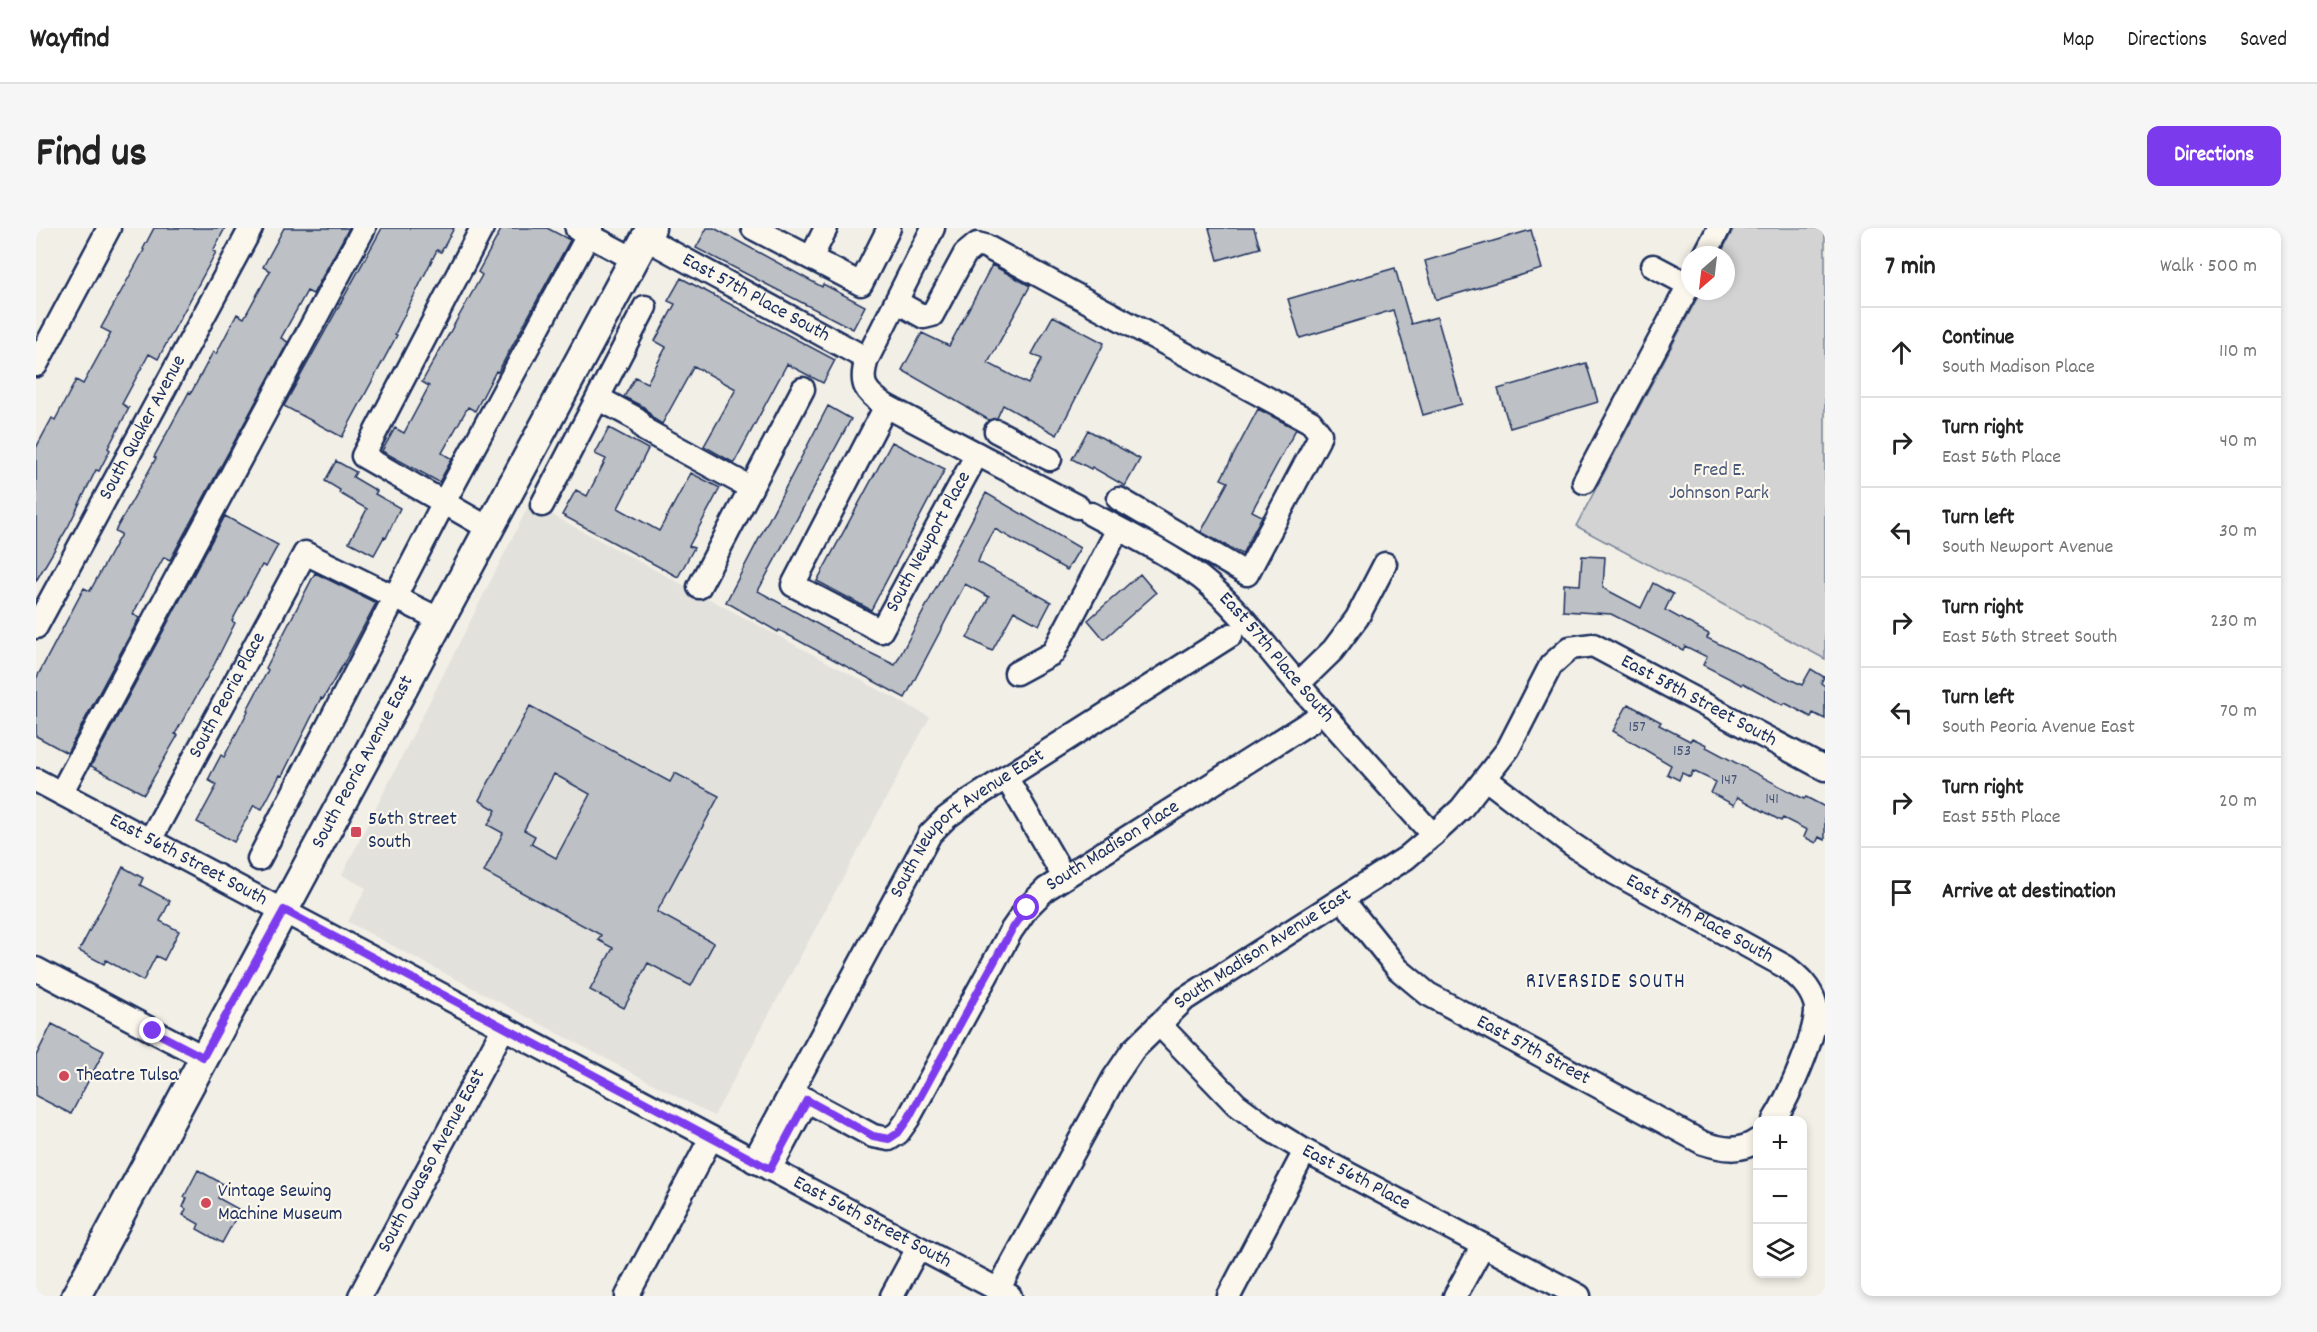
<!DOCTYPE html>
<meta charset="utf-8">
<style>
:root{--surface:#fff;--page:#f6f6f6;--text:#222;--muted:#767676;--line:#e0e0e0;--accent:#7c3aed}
body{margin:0;font-family:Dekko,sans-serif;background:var(--page);color:var(--text)}
.controls{position:absolute;right:18px;bottom:18px;display:grid;overflow:hidden;border-radius:12px;box-shadow:0 3px 9px #0003}
.controls button{width:54px;height:54px;display:grid;place-items:center;padding:0;border:0;border-bottom:2px solid var(--line);background:var(--surface);color:var(--text);font:30px sans-serif}
.compass{position:absolute;left:1645px;top:18px;width:54px;height:54px;border-radius:50%;background:var(--surface);box-shadow:0 3px 9px #0003;rotate:208deg}
.stop{position:absolute;width:18px;height:18px;margin:-14px;border:4px solid #7c3aed;border-radius:50%;background:#fff}
.stop.end{background:#7c3aed;border-color:#fff;box-shadow:0 2px 6px #0008}
.list{margin:0;padding:0;list-style:none}
h2{display:flex;justify-content:space-between;align-items:center;height:78px;margin:0;padding:0 24px;font-size:26px}
h2 small{font-size:20px;font-weight:400;color:var(--muted)}
.list li{display:grid;grid-template-columns:39px 1fr auto;gap:18px;align-items:center;box-sizing:border-box;height:90px;padding:0 24px;border-top:2px solid var(--line)}
.list b{display:block;font-size:22px;white-space:nowrap}
.list p{margin:0;font-size:20px;white-space:nowrap;color:var(--muted)}
.list em{font-size:20px;font-style:normal;color:var(--muted)}
.icon{flex:none;width:33px;height:33px;fill:none;stroke:currentColor;stroke-width:2;stroke-linecap:round;stroke-linejoin:round}
.map{position:relative;flex:none;width:1789px;height:1068px;overflow:hidden;border-radius:12px}
header{display:flex;align-items:center;gap:36px;box-sizing:border-box;height:84px;padding:0 30px;background:var(--surface);border-bottom:2px solid var(--line)}
header strong{font-size:28px}
nav{display:flex;gap:33px;margin-inline-start:auto;font-size:21px}
.intro{display:flex;align-items:center;justify-content:space-between;box-sizing:border-box;height:144px;padding:0 36px}
h1{margin:0;font-size:42px}
.button{padding:15px 27px;border-radius:12px;background:var(--accent);color:#fff;font-size:21px;font-weight:700}
main{display:flex;gap:36px;padding:0 36px}
aside{flex:1;background:var(--surface);border-radius:12px;box-shadow:0 3px 9px #0003}
.map>svg:first-child{display:block}
</style>
<header>
<strong>Wayfind</strong>
<nav><a>Map</a><a>Directions</a><a>Saved</a></nav>
</header>
<div class="intro"><h1>Find us</h1><a class="button">Directions</a></div>
<main>
<div class="map">
<svg width="1789" height="1068" viewBox="0 0 1789 1068">
<rect width="100%" height="100%" fill="#f2efe6"/>
<filter id="ink" filterUnits="userSpaceOnUse"><feTurbulence type="fractalNoise" baseFrequency=".0167" numOctaves="2"/><feDisplacementMap in="SourceGraphic" scale="12" xChannelSelector="R" yChannelSelector="G"/><feConvolveMatrix kernelMatrix="1 2 1 2 8 2 1 2 1" color-interpolation-filters="sRGB"/></filter>
<g filter="url(#ink)">
<path fill="#e2e1dc" d="M494,275L894,489L678,888L312,694L330,660L306,647Z"/>
<path fill="#d2d3d2" stroke="#768198" stroke-width="1.5" d="M1698,0H1789V431L1540,298L1665,63H1690V27H1684Z"/>
<path fill="#bdc0c4" stroke="#1b2f5e" stroke-width="1.5" fill-rule="evenodd" d="M118,0H189L177,23L180,24L122,131L113,126L86,176L93,180L72,220L74,222L63,243L60,242L32,299L0,353V220L16,190L19,192L40,152L47,156L75,105L65,100L108,22L107,21Z
M248,0H313L277,66L271,63L245,110L252,114L217,179L134,332L128,329L97,386L103,390L31,525L0,508V451L48,360L54,363L85,306L79,303L120,230L118,229L153,164L155,165L177,124L180,126L201,86L208,90L234,43L227,39Z
M346,0H418L405,24L401,22L359,106L361,107L306,209L248,178Z
M466,0H511L534,12L462,144L460,143L439,183L432,179L406,225L416,231L403,254L346,223L359,200L368,205L393,158L386,154L446,47L442,44Z
M671,0H678L786,59L787,56L829,78L817,101L660,20Z
M1173,0H1218L1224,20L1182,32Z
M1495,2L1506,41L1400,72L1389,33Z
M956,37L994,58L952,135L992,156L1006,131L996,126L1017,88L1068,115L1021,207L967,177L961,190L953,192L866,142L886,105L913,118Z
M1359,40L1375,96L1401,89L1426,176L1387,187L1357,82L1264,110L1252,71Z
M645,50L799,132L787,155L751,136L698,235L668,218L700,161L658,138L626,196L618,191L608,179L588,169L599,149L611,155L630,119L619,113L639,76L632,73Z
M1550,135L1562,174L1474,200L1462,161Z
M792,178L815,191L722,363L828,422L859,437L950,265L1044,320L1031,342L959,301L945,326L942,334L1015,374L1003,397L978,383L956,423L931,410L953,369L929,356L869,470L743,402L742,404L690,374Z
M1222,181L1260,201L1216,283L1226,288L1206,326L1165,304L1192,254L1185,251Z
M573,200L612,221L582,280L623,303L655,245L684,260L653,318L658,320L642,349L526,287L540,262L551,268L570,231L559,226Z
M1052,202L1104,231L1089,258L1056,239L1055,241L1036,231Z
M856,214L909,241L835,382L781,353Z
M300,233L320,244L317,249L341,263L339,266L364,280L350,310L348,309L338,327L313,314L331,281L303,265L304,262L289,253Z
M189,288L242,317L230,339L226,337L196,393L199,395L178,437L139,506L142,507L108,566L55,538Z
M1546,328L1569,329L1567,360L1605,380L1617,355L1637,366L1629,382L1673,406L1671,410L1766,457L1775,441L1788,449L1785,455L1789,458V491L1777,485L1775,489L1749,475L1747,477L1707,455L1706,457L1667,437L1671,429L1649,418L1647,422L1575,386L1527,383L1528,356L1544,357Z
M279,345L340,375L307,437L287,471L285,470L246,548L244,547L226,581L218,577L198,614L161,594L181,557L172,552L185,527L188,529L212,483L211,482L232,442L230,440Z
M1104,346L1120,365L1068,411L1052,392Z
M1592,476L1625,494L1623,497L1654,513L1656,510L1671,517L1670,519L1768,571L1770,569L1789,579V612L1783,609L1780,615L1768,609L1771,602L1747,590L1745,593L1702,569L1698,577L1675,565L1680,554L1657,543L1654,549L1646,545L1643,552L1631,546L1635,537L1577,503Z
M494,478L634,554L639,545L683,568L621,684L678,715L655,758L612,735L588,780L554,762L577,720L562,712L565,707L448,644L467,605L452,597L460,582L443,572ZM518,546L554,566L520,630L495,616L499,608L488,602Z
M87,639L107,650L104,657L134,673L124,693L143,703L128,732L120,728L107,753L70,732L68,736L43,723Z
M16,796L68,823L35,886L0,868V828Z
M162,942L189,957L182,970L204,982L186,1015L161,1001L163,996L147,987L150,981L147,979L151,970L148,969Z"/>
<g fill="none" stroke-linecap="round" stroke-linejoin="round">
<defs>
<g id="minor">
<path d="M446,0L327,228L454,301"/>
<path d="M717,0L825,56L853,0"/>
<path d="M897,0L831,131C823,156 829,164 850,178L1042,279"/>
<path d="M541,1L598,31"/>
<path id="s1" d="M609,10L831,131"/>
<path d="M1669,27L1683,0"/>
<path d="M775,30L790,0"/>
<path d="M1617,38L1653,57"/>
<path d="M861,74L888,89L896,87L929,26L941,16L949,18L1275,194L1284,206L1282,212L1211,346L1083,271"/>
<path d="M0,137L73,0"/>
<path d="M562,170L601,191L609,202L715,260"/>
<path id="s2" d="M850,178L757,357L845,403L941,226"/>
<path d="M960,203L1014,231"/>
<path d="M1548,254L1654,55"/>
<path d="M506,277L609,79"/>
<path id="s3" d="M1055,286C1092,306 1132,325 1165,350C1204,381 1231,421 1263,457C1307,508 1352,557 1397,607"/>
<path d="M663,359L767,161"/>
<path id="s4" d="M0,399L215,0"/>
<path d="M980,445L1017,425L1082,301"/>
<path d="M1262,456L1297,422L1321,390L1349,336"/>
<path d="M970,549L1028,649"/>
<path id="s5" d="M1450,551L1534,615L1579,645L1750,739C1763,749 1774,759 1779,775C1786,797 1751,872 1738,892"/>
<path id="s6" d="M0,552L974,1068"/>
<path d="M25,565L328,0"/>
<path id="s7" d="M114,612L269,325L405,392"/>
<path d="M223,631L407,276L556,0"/>
<path id="s8" d="M1306,671L1362,741L1392,766L1667,915C1686,921 1704,925 1722,912"/>
<path d="M0,741L167,829"/>
<path id="s9" d="M1123,796L1200,876L1235,902L1269,923L1543,1068"/>
<path id="s10" d="M755,864L837,908L853,911L862,905L872,891L975,703L991,680L1010,661L1274,494"/>
<path id="s11" d="M718,933L894,606L910,590L933,573L1195,407"/>
<path d="M734,941L771,872"/>
<path id="s12" d="M962,1062L1078,850L1097,822L1149,771L1370,630L1397,607L1425,581L1472,521L1515,437L1534,420L1557,417L1789,541"/>
<path id="s13" d="M324,1068L468,799"/>
<path d="M591,1068L675,910"/>
<path d="M856,1068L882,1020"/>
<path d="M1193,1068L1269,923"/>
<path d="M1419,1068L1447,1017"/>
</g>
<g id="major">
<path id="s14" d="M40,1068L615,0"/>
</g>
</defs>
<use href="#minor" stroke="#1b2f5e" stroke-width="27"/>
<use href="#major" stroke="#1b2f5e" stroke-width="33"/>
<use href="#minor" stroke="#fbf7ec" stroke-width="22"/>
<use href="#major" stroke="#fbf7ec" stroke-width="28"/>
</g>
</g>
<g fill="none" stroke-linecap="round" stroke-linejoin="round" filter="url(#ink)">
<path stroke="#7c3aed" stroke-width="8" d="M117,803L167,829L248,682L734,941L771,872L837,908L853,911L862,905L872,891L975,703L991,680"/>
</g>
<g fill="#d1495b" stroke="#fbf7ec" stroke-width="2">
<rect x="314" y="598" width="12" height="12" rx="3"/>
<circle cx="28" cy="848" r="6"/>
<circle cx="170" cy="975" r="6"/>
</g>
<g text-anchor="middle" dominant-baseline="central" stroke-width="4.5" stroke-linejoin="round" paint-order="stroke">
<g font-size="16" fill="#445378">
<text x="1601" y="499">157</text>
<text x="1646" y="523">153</text>
<text x="1693" y="552">147</text>
<text x="1736" y="571">141</text>
</g>
<g font-size="20" fill="#1b2f5e" stroke="#fbf7ec">
<text stroke="none"><textPath href="#s1" startOffset="126">East 57th Place South</textPath></text>
<text stroke="none"><textPath href="#s4" startOffset="226">South Quaker Avenue</textPath></text>
<text stroke="none"><textPath href="#s2" startOffset="402">South Newport Place</textPath></text>
<text stroke="none"><textPath href="#s3" startOffset="237">East 57th Place South</textPath></text>
<text stroke="none"><textPath href="#s7" startOffset="164">South Peoria Place</textPath></text>
<text stroke="none"><textPath href="#s12" startOffset="1023">East 58th Street South</textPath></text>
<text stroke="none"><textPath href="#s14" startOffset="606">South Peoria Avenue East</textPath></text>
<text stroke="none"><textPath href="#s11" startOffset="405">South Newport Avenue East</textPath></text>
<text stroke="none"><textPath href="#s10" startOffset="486">South Madison Place</textPath></text>
<text stroke="none"><textPath href="#s6" startOffset="172">East 56th Street South</textPath></text>
<text stroke="none"><textPath href="#s5" startOffset="256">East 57th Place South</textPath></text>
<text stroke="none"><textPath href="#s12" startOffset="441">South Madison Avenue East</textPath></text>
<text stroke="none"><textPath href="#s8" startOffset="248">East 57th Street</textPath></text>
<text stroke="none"><textPath href="#s13" startOffset="153">South Owasso Avenue East</textPath></text>
<text stroke="none"><textPath href="#s9" startOffset="252">East 56th Place</textPath></text>
<text stroke="none"><textPath href="#s6" startOffset="946">East 56th Street South</textPath></text>
</g>
<g font-size="20" fill="#49587b" stroke="#fbf7ec">
<text x="1683" y="243">Fred E.<tspan x="1683" dy="23">Johnson Park</tspan></text>
</g>
<g font-size="20" fill="#1b2f5e" stroke="#fbf7ec" text-anchor="start">
<text x="332" y="592">56th Street<tspan x="332" dy="23">South</tspan></text>
<text x="40" y="848">Theatre Tulsa</text>
<text x="182" y="964">Vintage Sewing<tspan x="182" dy="23">Machine Museum</tspan></text>
</g>
<g font-size="21" letter-spacing="1.5" fill="#1b2f5e" stroke="#fbf7ec">
<text x="1570" y="755">RIVERSIDE SOUTH</text>
</g>
</g>
</svg>
<div class="controls">
<button>+</button>
<button>−</button>
<button><svg class="icon" aria-label="layers" viewBox="0 0 24 24"><path d="M12 4l9 5-9 5-9-5zM3 14l9 5 9-5"/></svg></button>
</div>
<svg class="compass" viewBox="-18 -18 36 36"><path d="M0-13l5 13h-10z" fill="#e53935"/><path d="M0 13l5-13h-10z" fill="#767676"/></svg>
<div class="stop" style="left:991px;top:680px"></div>
<div class="stop end" style="left:117px;top:803px"></div>
</div>
<aside>
<h2>7 min<small>Walk · 500 m</small></h2>
<ul class="list">
<li><svg class="icon" aria-label="ahead" viewBox="0 0 24 24"><path d="M12 20V5M6 11l6-6 6 6"/></svg><div><b>Continue</b><p>South Madison Place</p></div><em>110 m</em></li>
<li><svg class="icon" aria-label="right" viewBox="0 0 24 24"><path d="M7 20v-9h11M14 6l5 5-5 5"/></svg><div><b>Turn right</b><p>East 56th Place</p></div><em>40 m</em></li>
<li><svg class="icon" aria-label="left" viewBox="0 0 24 24"><path d="M17 20v-9H6M10 6l-5 5 5 5"/></svg><div><b>Turn left</b><p>South Newport Avenue</p></div><em>30 m</em></li>
<li><svg class="icon" aria-label="right" viewBox="0 0 24 24"><path d="M7 20v-9h11M14 6l5 5-5 5"/></svg><div><b>Turn right</b><p>East 56th Street South</p></div><em>230 m</em></li>
<li><svg class="icon" aria-label="left" viewBox="0 0 24 24"><path d="M17 20v-9H6M10 6l-5 5 5 5"/></svg><div><b>Turn left</b><p>South Peoria Avenue East</p></div><em>70 m</em></li>
<li><svg class="icon" aria-label="right" viewBox="0 0 24 24"><path d="M7 20v-9h11M14 6l5 5-5 5"/></svg><div><b>Turn right</b><p>East 55th Place</p></div><em>20 m</em></li>
<li><svg class="icon" aria-label="arrive" viewBox="0 0 24 24"><path d="M6 21V4h12l-3 4 3 4H6"/></svg><div><b>Arrive at destination</b></div></li>
</ul>
</aside>
</main>
